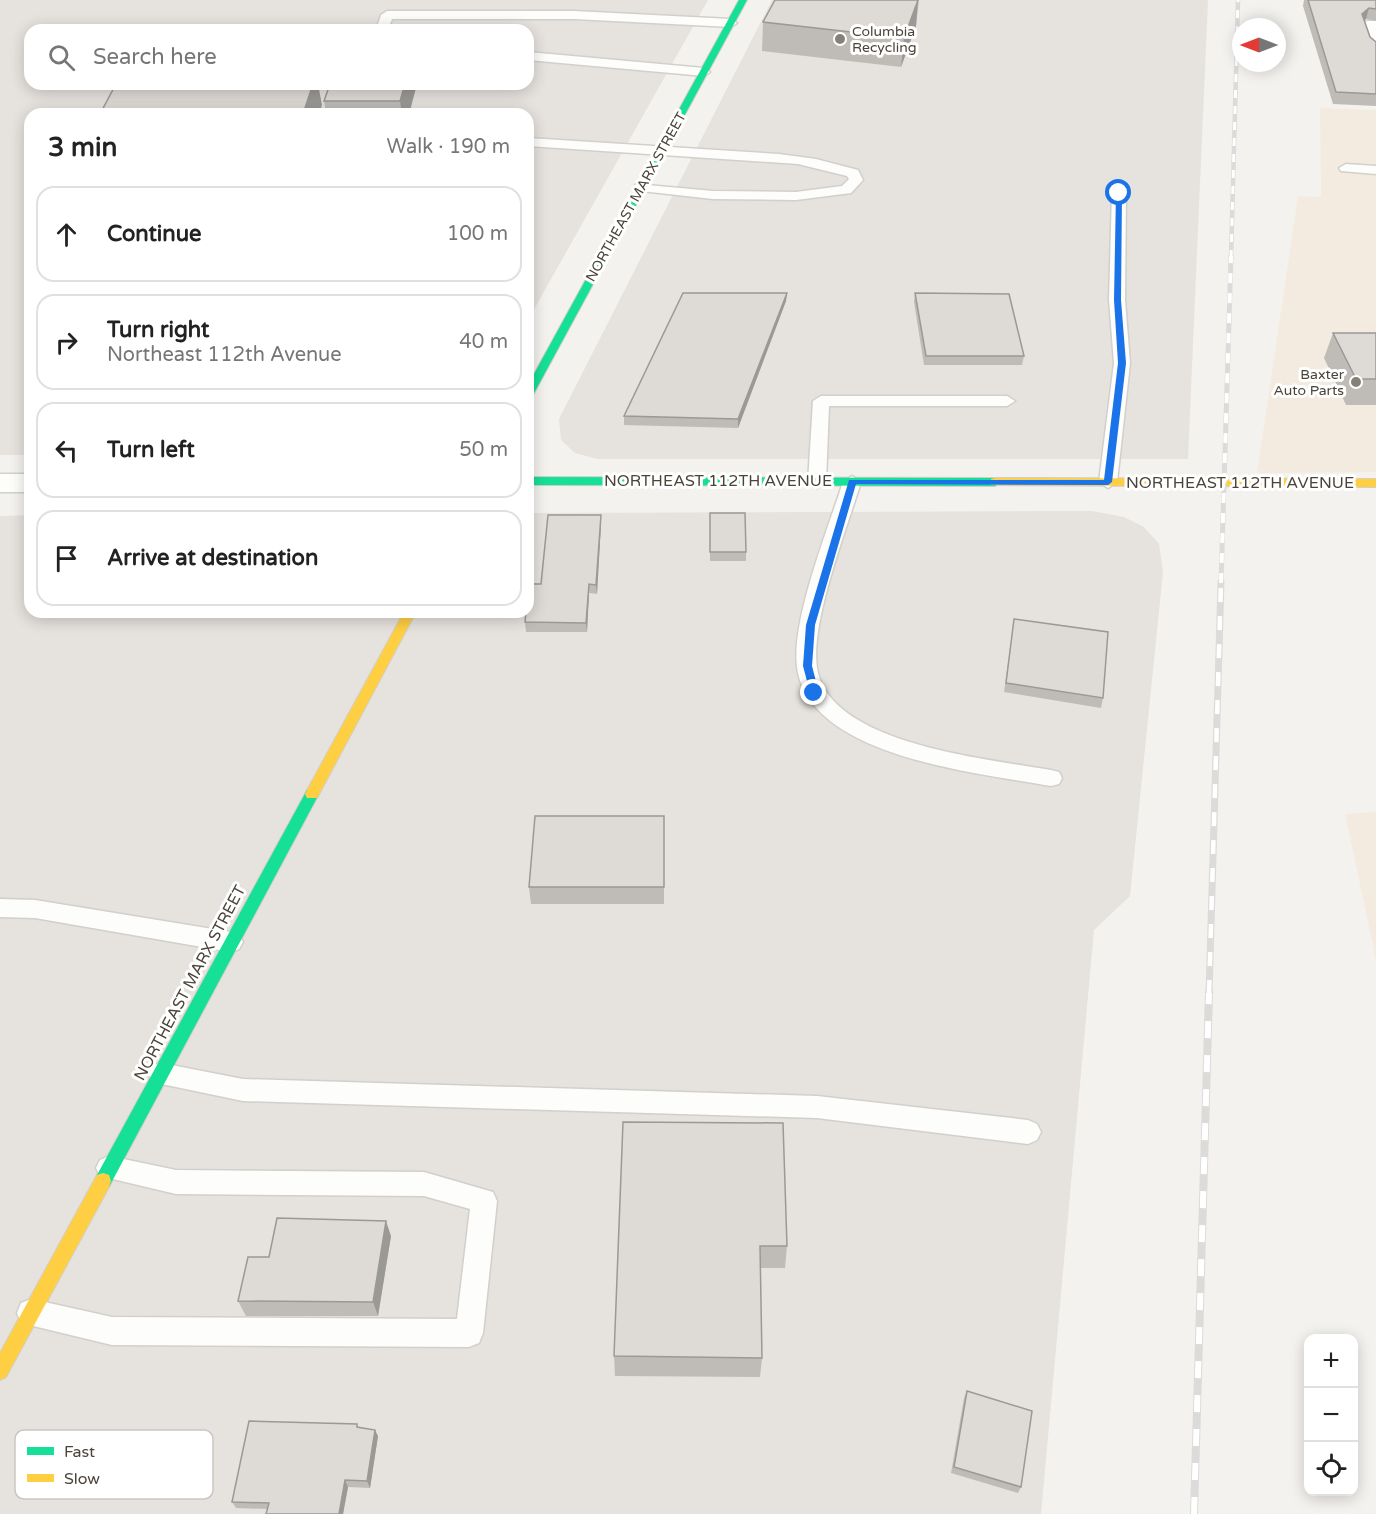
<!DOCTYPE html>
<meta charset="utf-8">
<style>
:root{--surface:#fff;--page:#f6f6f6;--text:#222;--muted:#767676;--line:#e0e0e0}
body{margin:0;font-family:"Varela Round",sans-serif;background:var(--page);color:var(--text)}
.controls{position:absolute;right:18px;bottom:18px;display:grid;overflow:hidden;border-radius:12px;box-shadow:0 3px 15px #0003}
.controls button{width:54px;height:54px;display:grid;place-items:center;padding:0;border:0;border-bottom:2px solid var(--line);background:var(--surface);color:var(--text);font:30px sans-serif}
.compass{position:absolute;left:1232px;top:18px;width:54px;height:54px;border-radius:50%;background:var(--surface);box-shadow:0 3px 15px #0003;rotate:270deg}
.stop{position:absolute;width:18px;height:18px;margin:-14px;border:4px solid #1a73e8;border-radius:50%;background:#fff}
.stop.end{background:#1a73e8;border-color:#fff;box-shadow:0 2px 6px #0008}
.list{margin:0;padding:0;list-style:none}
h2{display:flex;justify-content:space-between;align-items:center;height:78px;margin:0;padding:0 24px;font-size:26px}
h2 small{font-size:20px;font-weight:400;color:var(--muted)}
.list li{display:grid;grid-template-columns:39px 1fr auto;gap:18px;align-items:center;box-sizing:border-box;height:96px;margin:0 12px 12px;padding:0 12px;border:2px solid var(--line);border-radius:18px}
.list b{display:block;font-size:22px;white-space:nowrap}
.list p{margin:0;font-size:20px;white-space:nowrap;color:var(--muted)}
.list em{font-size:20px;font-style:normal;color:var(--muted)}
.icon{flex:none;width:33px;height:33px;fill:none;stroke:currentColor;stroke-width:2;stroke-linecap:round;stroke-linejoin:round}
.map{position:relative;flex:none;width:1376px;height:1514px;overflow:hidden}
.search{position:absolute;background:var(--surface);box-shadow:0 3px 15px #0003;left:24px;top:24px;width:510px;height:66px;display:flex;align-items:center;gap:15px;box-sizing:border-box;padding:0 21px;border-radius:18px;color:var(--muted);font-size:22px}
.panel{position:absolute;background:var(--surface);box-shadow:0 3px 15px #0003;left:24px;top:108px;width:510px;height:510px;border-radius:18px}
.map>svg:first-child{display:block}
</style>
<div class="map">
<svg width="1376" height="1514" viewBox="0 0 1376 1514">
<rect width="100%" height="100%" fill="#f4f2ee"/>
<path fill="#f3ebdf" d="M1320,108L1376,110V472L1257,473L1298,196L1321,197Z
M1376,812V960L1345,814Z"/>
<path fill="#e6e2de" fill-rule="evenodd" d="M0,0H708L528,320V114H30V455H0ZM30,30H528V84H30Z
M772,0H1208L1188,459H597L575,453L561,440L559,419Z
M1092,511L1124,517L1144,527L1159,544L1163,572L1130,896L1094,930L1041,1514H0V516L30,515V612H528V513Z"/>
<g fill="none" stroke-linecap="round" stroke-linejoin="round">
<defs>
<path id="lane" d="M387,11H574L731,19L737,23L731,27L574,19H392L388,30H376L381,15Z
M1376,21V51L1374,52L1368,48L1361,25L1367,21Z
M528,52L704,68L710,72L704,76L528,60Z
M528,138L779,154L816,159L858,170L863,180L851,193L796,200L713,199L641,191L634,187L636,184L713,191L796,192L842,186L849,179L847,176L798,164L528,146Z
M1346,164L1376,166V174L1341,171L1339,168Z
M1119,189L1126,193L1125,300L1130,363L1117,482L1108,488L1099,482L1114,363L1109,300L1112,193Z
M821,396H1007L1015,401L1007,406H829L826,482L817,488L808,482L813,401Z
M852,476L861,482C847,528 810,622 817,668C829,745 990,759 1051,770L1059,772L1062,778L1059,784L1051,786C981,773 809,758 797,667C791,620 828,529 843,482Z
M0,899L35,900L231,932L239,935L243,942L239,949L231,952L35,918L0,917Z
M161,1063L243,1079L817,1096L1028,1120L1037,1124L1041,1132L1037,1140L1028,1144L817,1118L243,1101L152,1082L149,1074L152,1066Z
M109,1156L176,1170L424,1172L493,1192L497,1201L483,1333L479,1343L469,1347L112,1345L21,1323L17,1313L21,1303L31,1299L112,1317L457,1319L470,1209L424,1196L176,1194L100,1176L96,1168L100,1160Z"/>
<path id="street" d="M0,474H30V492H0Z"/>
<path id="fast" d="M739,0H747L533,395L528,398V385Z
M528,477L995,478L1001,482L995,486L528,485Z
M312,789L317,790L319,794L109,1187L103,1189L97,1187L95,1181L97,1175L307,790Z"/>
<path id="slow" d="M995,478L1376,479V487L991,485V479Z
M404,612H416L317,798H307L305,794Z
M103,1173L109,1175L111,1181L109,1187L6,1377L0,1380V1353L97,1175Z"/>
</defs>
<use href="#lane" stroke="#d2d0cb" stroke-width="3"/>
<use href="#street" stroke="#d2d0cb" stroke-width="3"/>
<use href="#fast" stroke="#d3cfc5" stroke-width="2"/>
<use href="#slow" stroke="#d3cfc5" stroke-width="2"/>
<use href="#lane" fill="#fdfdfc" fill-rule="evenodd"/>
<use href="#street" fill="#fdfdfc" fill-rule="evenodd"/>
<use href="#fast" fill="#16e098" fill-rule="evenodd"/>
<use href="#slow" fill="#ffcf43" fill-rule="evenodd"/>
<defs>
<path id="rail-far3" d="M1231,258L1238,0"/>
<path id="rail-far2" d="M1221,583L1231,256"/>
<path id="rail-far1" d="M1209,994L1221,582"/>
<path id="rail" d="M1194,1514L1209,993"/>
</defs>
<use href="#rail-far3" stroke="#dbdbda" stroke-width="4.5"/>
<use href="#rail-far2" stroke="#dbdbda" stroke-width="5"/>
<use href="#rail-far1" stroke="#dbdbda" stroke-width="7"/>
<use href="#rail" stroke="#dbdbda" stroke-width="8"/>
<use href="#rail-far3" stroke="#fff" stroke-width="3" stroke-dasharray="8" stroke-linecap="butt"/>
<use href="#rail-far2" stroke="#fff" stroke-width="4" stroke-dasharray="10" stroke-linecap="butt"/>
<use href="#rail-far1" stroke="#fff" stroke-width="4.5" stroke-dasharray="14" stroke-linecap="butt"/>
<use href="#rail" stroke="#fff" stroke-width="6" stroke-dasharray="17" stroke-linecap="butt"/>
</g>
<path fill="#bfbcb8" d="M775,0H919L916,26L901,67L762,51L763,22Z
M1304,0H1376V21L1366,19L1364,20L1370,37L1376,42V106L1333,104L1303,6Z
M417,84L409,114H326L324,101Z
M787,293L786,301L738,428L624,425V416Z
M915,293L1024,356L1022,365H924L914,302Z
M1333,333H1376V405H1346L1324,358Z
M710,513L746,552V561H710Z
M601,524L597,594L589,593L587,632H526L525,622L541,584Z
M1014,619L1103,698L1101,708L1004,692Z
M664,816V904H531L529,887Z
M623,1122L787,1246L785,1268H760L762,1358L760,1377L615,1376L614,1356Z
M391,1236L378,1316H246L238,1301L269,1257Z
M967,1391L1021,1487L1018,1493L951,1473L964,1398Z
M359,1428L378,1436L370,1488L348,1487L343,1514H266L268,1509L236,1508L232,1502Z"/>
<path fill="#9b9996" d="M918,0L916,26L901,67L904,38Z
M1369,8L1366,19L1359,26L1362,14Z
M313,84H318L322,105L319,114H303Z
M405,84H417L409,114H402L400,101Z
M787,293L786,301L738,428V419Z
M601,515V524L597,594L596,585Z
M589,584V593L587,632L586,623Z
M386,1221L391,1236L378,1316L373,1302Z
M375,1430L378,1436L370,1488L367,1481Z
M345,1480L348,1487L343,1514H339Z"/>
<path fill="#dedbd6" stroke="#9b9996" stroke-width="1.5" d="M775,0H918L904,38L763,22Z
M1308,0H1376V9L1369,8L1362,14L1370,37L1376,42V94L1336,92Z
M116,84H313L303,114H100Z
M330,84H405L400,101H324Z
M683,293H787L738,419L624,416Z
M915,293L1009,294L1024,356H926Z
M1333,333H1376V379H1356Z
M710,513H745L746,552H710Z
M548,515H601L596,585L589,584L586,623L525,622L526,612H528V597L530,584H541Z
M1014,619L1108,632L1103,698L1006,683Z
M535,816H664V887H529Z
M623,1122L783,1123L787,1246H760L762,1358L614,1356Z
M277,1218L386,1221L373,1302L238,1301L248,1257H269Z
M967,1391L1032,1411L1021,1487L954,1467Z
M249,1421L357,1424V1427L375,1430L367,1481L345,1480L339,1514H266L269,1503L232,1502Z"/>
<path fill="#1a73e8" d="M1119,191L1122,193L1121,300L1126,363L1112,482L1108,485L856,484L815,625L812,666L819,693L811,696L803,666L806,625L849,480H1104L1118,363L1114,300L1116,193Z"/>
<g fill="#868178" stroke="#fff" stroke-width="2">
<circle cx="840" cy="39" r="6"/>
<circle cx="1356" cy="382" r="6"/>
</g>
<g text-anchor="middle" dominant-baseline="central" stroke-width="6" stroke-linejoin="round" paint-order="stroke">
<g font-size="14" fill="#4b4439" stroke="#fff" text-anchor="start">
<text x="852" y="31">Columbia<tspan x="852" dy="16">Recycling</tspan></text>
<text x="1344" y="374" text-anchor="end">Baxter<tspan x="1344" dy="16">Auto Parts</tspan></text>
</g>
<g font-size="14" fill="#4b4439" stroke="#fff">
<text transform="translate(636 197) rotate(-61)">NORTHEAST MARX STREET</text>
</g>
<g font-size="16" fill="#4b4439" stroke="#fff">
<text x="718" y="481">NORTHEAST 112TH AVENUE</text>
<text x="1240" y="483">NORTHEAST 112TH AVENUE</text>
<text transform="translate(190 983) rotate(-62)">NORTHEAST MARX STREET</text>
</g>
</g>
<rect x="15" y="1430" width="198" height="69" rx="9" fill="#fff" stroke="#c9c7c4" stroke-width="1.5"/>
<rect x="27" y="1447" width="27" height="8" fill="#16e098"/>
<rect x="27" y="1474" width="27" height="8" fill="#ffcf43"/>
<g font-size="16" fill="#4b4439">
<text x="64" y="1457">Fast</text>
<text x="64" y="1484">Slow</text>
</g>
</svg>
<div class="controls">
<button>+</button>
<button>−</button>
<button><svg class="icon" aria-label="locate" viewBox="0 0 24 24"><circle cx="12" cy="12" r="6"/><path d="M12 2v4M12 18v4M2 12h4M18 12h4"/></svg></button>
</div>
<svg class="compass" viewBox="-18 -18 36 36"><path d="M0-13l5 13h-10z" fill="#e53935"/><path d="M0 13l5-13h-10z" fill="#767676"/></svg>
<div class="stop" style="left:1119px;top:193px"></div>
<div class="stop end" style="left:814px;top:693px"></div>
<div class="search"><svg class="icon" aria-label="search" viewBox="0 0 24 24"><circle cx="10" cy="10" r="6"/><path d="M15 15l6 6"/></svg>Search here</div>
<section class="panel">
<h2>3 min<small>Walk · 190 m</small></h2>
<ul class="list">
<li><svg class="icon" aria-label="ahead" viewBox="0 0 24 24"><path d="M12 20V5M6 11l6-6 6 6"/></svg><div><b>Continue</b></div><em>100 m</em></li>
<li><svg class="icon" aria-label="right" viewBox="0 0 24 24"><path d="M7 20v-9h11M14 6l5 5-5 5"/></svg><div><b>Turn right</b><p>Northeast 112th Avenue</p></div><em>40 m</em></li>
<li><svg class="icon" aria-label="left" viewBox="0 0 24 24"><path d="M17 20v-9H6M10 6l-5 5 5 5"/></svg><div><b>Turn left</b></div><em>50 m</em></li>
<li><svg class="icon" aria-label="arrive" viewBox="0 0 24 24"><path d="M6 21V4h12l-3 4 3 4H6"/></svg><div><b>Arrive at destination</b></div></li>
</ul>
</section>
</div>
